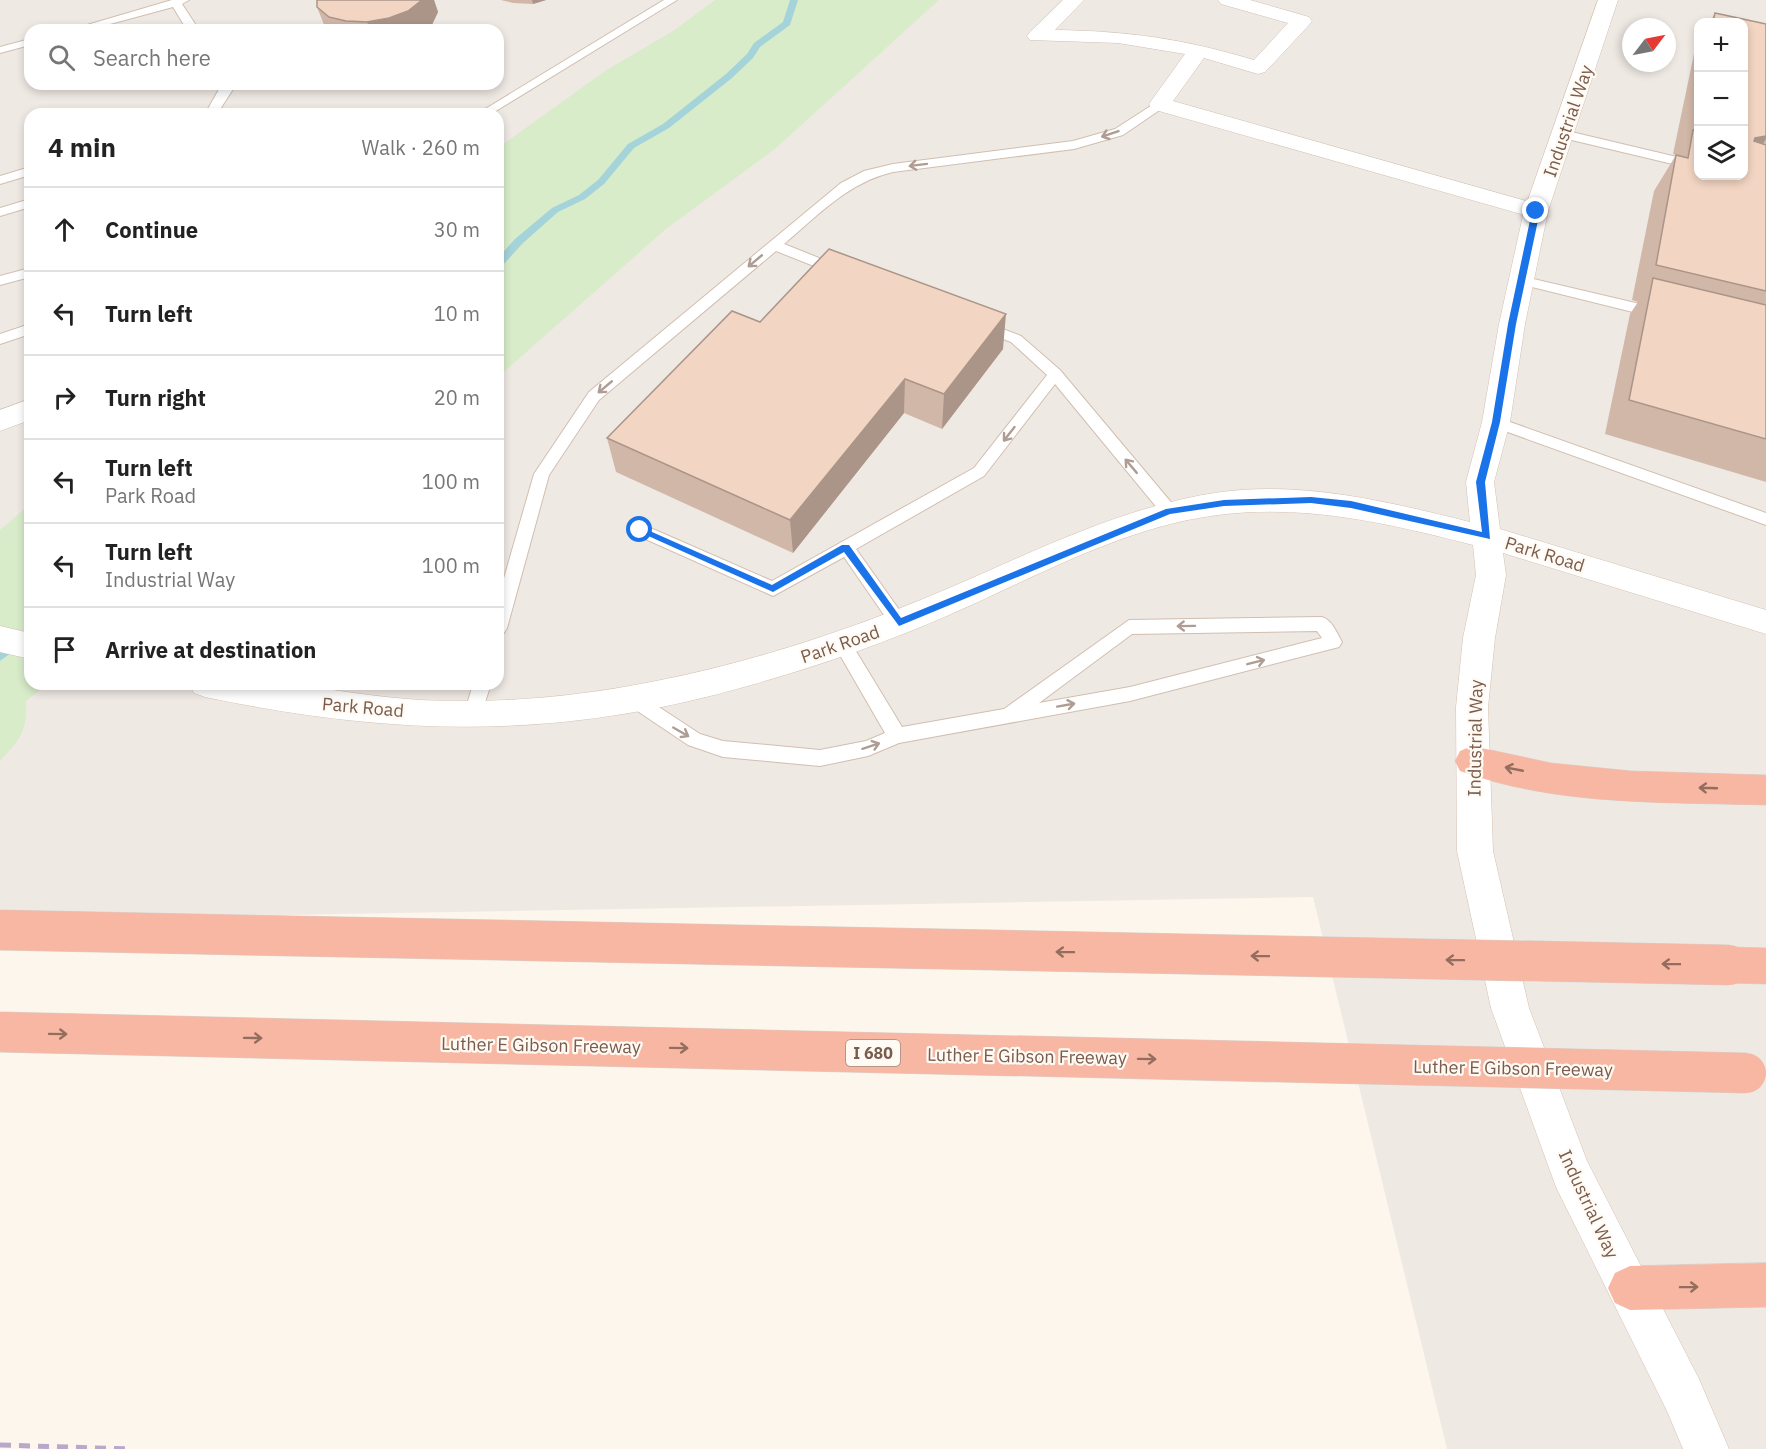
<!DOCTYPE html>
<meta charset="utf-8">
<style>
:root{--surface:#fff;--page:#f2f2f2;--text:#222;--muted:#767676;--line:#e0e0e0}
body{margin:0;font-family:"IBM Plex Sans",sans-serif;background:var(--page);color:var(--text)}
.controls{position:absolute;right:18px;top:18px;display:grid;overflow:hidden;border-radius:12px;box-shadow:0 3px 9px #0003}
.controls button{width:54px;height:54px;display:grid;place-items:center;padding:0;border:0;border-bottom:2px solid var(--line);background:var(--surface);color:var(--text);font:30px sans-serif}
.compass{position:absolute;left:1622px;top:18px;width:54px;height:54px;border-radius:50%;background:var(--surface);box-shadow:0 3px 9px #0003;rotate:58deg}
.stop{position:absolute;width:18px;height:18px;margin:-14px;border:4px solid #1a73e8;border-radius:50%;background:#fff}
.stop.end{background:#1a73e8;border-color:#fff;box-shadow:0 2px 6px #0008}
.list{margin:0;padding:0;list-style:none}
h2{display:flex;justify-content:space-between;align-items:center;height:78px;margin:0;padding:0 24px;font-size:26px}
h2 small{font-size:20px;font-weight:400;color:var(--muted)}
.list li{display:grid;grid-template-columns:39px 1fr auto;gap:18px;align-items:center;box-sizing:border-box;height:84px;padding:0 24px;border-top:2px solid var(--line)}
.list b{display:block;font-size:22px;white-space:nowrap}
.list p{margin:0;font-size:20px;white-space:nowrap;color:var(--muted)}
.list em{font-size:20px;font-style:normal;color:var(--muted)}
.icon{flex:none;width:33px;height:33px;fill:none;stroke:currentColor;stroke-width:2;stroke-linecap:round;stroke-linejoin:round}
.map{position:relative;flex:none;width:1766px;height:1449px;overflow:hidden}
.search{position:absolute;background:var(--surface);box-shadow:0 3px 9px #0003;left:24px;top:24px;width:480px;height:66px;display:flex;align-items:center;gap:15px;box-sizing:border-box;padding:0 21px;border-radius:18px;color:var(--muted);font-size:22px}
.panel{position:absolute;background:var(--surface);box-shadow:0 3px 9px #0003;left:24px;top:108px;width:480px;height:582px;border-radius:18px}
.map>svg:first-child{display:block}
</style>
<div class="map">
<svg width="1766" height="1449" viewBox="0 0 1766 1449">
<rect width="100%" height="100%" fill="#fdf6ec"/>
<path fill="#efe9e4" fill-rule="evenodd" d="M0,0H733L498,170V114H30V684H498V242L800,0H1766V1449H1447L1313,897L0,920ZM1698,22H1744V176H1698ZM1631,27H1667V63H1631ZM30,30H498V84H30Z"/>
<path fill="#d8ecc9" d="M715,0H939L775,149L666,229L498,377V148L605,71L673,31Z
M30,504V684H48L26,701C28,729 20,741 0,761V530Z"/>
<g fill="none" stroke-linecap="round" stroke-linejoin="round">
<path fill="#a5d3da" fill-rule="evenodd" d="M790,0H798L790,25L760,47L753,58L732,78L669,128L634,148L604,184L585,199L558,212L523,243L502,266L498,267V258L515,239L552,208L579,195L598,180L628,144L663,124L726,74L747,54L754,43L783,22Z
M30,627V639L0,661V649Z"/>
<defs>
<path id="lane" d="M172,0H189L182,4L199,30H187L173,7L88,30H70Z
M664,0H677L491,114H477Z
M30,39V45L0,53V47Z
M222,84L235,86L217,114H205Z
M1160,100L1164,101V107L1123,135L1074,149L893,172C849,182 818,215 784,244L844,268V274H834L776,251L599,400L549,475L507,628L504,633L498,635V599L534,474L589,392L841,183L864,171L893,164L1073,141L1115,129Z
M1563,130L1698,162V170L1559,137L1557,134Z
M30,167V175L0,184V176Z
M30,199V207L0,216V208Z
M30,268V277L0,285V276Z
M1521,276L1657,308L1664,313L1657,318L1516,283L1514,280Z
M982,321L1021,336L1060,370L1175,507L1177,511L1175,515H1163L1055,384L984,476L856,549L905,618L908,623L905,628H893L844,557L773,596L634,534L632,530L634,526H646L772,581L974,468L1047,375L1011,342L977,329V323Z
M30,324V334L0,344V334Z
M1496,417L1766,513V525L1491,426L1488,422Z
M1322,617C1332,620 1337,633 1342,642L1339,647L1130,701L899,743L868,756L820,766L723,757L688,745L627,704L624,699L627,694L633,692L639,694L700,734L723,741L820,750L866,741L885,733L833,643L836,638H848L902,727L1004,709L1129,620ZM1317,631L1322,638L1130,687L1039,703L1132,634Z
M473,684H491L479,720L473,723L467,720L464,715Z"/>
<path id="street" d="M1063,0H1084L1055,30C1128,31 1184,39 1254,60L1288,23L1221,4L1218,0H1250L1309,17L1312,21L1309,25L1265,72L1258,74L1204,58L1173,101L1544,206L1548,211L1544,216L1536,218L1528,216L1152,109L1149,104L1185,54L1118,43L1030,40L1027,36L1030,32Z
M30,399V420L0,431V410Z"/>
<path id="secondary" d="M1598,0H1618L1548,211L1525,324L1510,422L1494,482L1500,529L1766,610V634L1503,553L1506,575L1495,638L1488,707L1493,851L1529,1008L1587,1161L1699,1379L1729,1449H1683L1667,1411L1556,1187L1491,1008L1457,851L1456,707L1463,638L1476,575L1473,545C1392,524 1310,505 1226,514C1128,524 1038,576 949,615C885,643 818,666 751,685C560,740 398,737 205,697L194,693L189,684C217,684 247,682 275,684C323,687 371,697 420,700C497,704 575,697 651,682C744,664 835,635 923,599C1021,559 1115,507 1221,492C1305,481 1389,502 1470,522L1466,482L1482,422L1499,324L1524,211Z
M0,626L30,633V659L0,652Z"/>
<path id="highway" d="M1472,746L1551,763L1631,771L1766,775V805C1665,802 1557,806 1460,771L1455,761L1460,751Z
M1729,947L1766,948V984L1729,983L1716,978L1710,965L1716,952Z
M1766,1263V1307L1630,1310L1615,1303L1608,1288L1615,1273L1630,1266Z"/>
</defs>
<use href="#lane" stroke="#d1beb0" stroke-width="2"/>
<use href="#street" stroke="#d1beb0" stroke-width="1"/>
<use href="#secondary" stroke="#d6c0b0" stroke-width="1"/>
<use href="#highway" stroke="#dad1cd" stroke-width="1"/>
<use href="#lane" fill="#fff" fill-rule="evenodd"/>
<use href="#street" fill="#fff" fill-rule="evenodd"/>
<use href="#secondary" fill="#fff" fill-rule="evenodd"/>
<use href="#highway" fill="#f7b7a3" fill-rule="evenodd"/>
<path stroke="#b9a8c9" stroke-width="5" stroke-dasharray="11 8" stroke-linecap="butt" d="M0,1445L132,1449"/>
<defs>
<path id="highway-bridge" d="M0,930L1729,965
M0,1032L1746,1073"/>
</defs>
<use href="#highway-bridge" stroke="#dad1cd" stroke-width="41" stroke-linecap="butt"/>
<use href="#highway-bridge" stroke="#f7b7a3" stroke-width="40"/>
</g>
<path fill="#d1b7a8" d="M317,0H434L438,12L430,29L429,30H326L317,7Z
M501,0H546L533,4L513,3Z
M1715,13L1766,24V482L1605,434L1630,314L1638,302L1632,300L1654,191L1676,155H1678L1673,154L1695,49L1698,42V176H1743V22H1710Z
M760,322L1003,349L942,429L904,413L793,553L616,472L607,438Z"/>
<path fill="#aa9588" d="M422,0H434L438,12L430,29L429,30H370L367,22Z
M532,0H546L533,4Z
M1766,136V139L1744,171L1755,138Z
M1006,314L1003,349L942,429L944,394Z
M905,379L904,413L793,553L790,520Z"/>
<path fill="#f3d5c3" stroke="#aa9588" stroke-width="1.5" d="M317,0H422L408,11L389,18L367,22L346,21L329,17L317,7Z
M1715,13L1766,24V136L1755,138L1754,141L1766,145V291L1656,265L1676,155L1688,158L1693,130L1698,131V176H1743V22H1713Z
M1698,100V119L1695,118Z
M829,249L1006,314L944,394L905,379L790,520L607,438L732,311L760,322Z
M1653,278L1766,305V439L1629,400Z"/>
<defs><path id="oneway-shaft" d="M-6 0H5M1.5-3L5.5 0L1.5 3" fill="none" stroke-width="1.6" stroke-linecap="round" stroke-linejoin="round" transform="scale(1.5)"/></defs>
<g stroke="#af9d94">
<use href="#oneway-shaft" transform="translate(1110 134) rotate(161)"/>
<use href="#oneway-shaft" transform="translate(918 165) rotate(173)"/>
<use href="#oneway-shaft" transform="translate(755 261) rotate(140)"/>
<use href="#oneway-shaft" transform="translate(605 387) rotate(140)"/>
<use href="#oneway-shaft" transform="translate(1009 434) rotate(128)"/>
<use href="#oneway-shaft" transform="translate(1131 466) rotate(-130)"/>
<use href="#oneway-shaft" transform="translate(1186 626) rotate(179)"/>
<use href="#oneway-shaft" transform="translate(1256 662) rotate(-14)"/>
<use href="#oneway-shaft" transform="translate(1066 705) rotate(-10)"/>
<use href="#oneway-shaft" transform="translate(681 732) rotate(30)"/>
<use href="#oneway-shaft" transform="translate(871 746) rotate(-18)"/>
</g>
<g stroke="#936e5e">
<use href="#oneway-shaft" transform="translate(1514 769) rotate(-169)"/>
<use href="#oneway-shaft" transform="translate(1708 788) rotate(-178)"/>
<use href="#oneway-shaft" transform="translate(1065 952) rotate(-179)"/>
<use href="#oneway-shaft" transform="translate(1260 956) rotate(-179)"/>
<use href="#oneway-shaft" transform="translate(1455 960) rotate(-179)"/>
<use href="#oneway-shaft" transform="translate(1671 964) rotate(-179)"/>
<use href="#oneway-shaft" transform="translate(58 1034) rotate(1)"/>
<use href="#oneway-shaft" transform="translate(253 1038) rotate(1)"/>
<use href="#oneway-shaft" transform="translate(679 1048) rotate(1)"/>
<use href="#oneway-shaft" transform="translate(1147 1059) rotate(1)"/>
<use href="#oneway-shaft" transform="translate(1689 1287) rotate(-1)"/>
</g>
<path fill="#1a73e8" d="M1536,209L1540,211L1516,324L1500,422L1485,482L1490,539L1351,508L1311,503L1224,506L1170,514L899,626L844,552L773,592L635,530L643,528L772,585L842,545H849L901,618L1166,509L1224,500L1311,497L1351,501L1482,532L1476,482L1492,422L1508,324L1532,211Z"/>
<g text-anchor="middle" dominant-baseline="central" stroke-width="4.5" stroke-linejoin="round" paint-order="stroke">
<rect fill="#fffaf3" stroke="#a28b7f" stroke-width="1.5" x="846" y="1040" width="54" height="26" rx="4.5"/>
<g font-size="16" font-weight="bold" fill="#7a5c4d">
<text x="873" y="1053">I 680</text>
</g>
<g font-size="18" fill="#7a5c4d" stroke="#fffaf3">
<text transform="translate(1568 121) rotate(-71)">Industrial Way</text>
<text transform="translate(1545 554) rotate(17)">Park Road</text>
<text transform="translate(840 644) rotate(-19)">Park Road</text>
<text transform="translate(363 707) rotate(5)">Park Road</text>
<text transform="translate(1475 738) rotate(-89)">Industrial Way</text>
<text transform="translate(541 1045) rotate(1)">Luther E Gibson Freeway</text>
<text transform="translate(1027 1056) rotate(1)">Luther E Gibson Freeway</text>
<text transform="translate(1513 1068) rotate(1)">Luther E Gibson Freeway</text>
<text transform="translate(1589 1204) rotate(65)">Industrial Way</text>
</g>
</g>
</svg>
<div class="controls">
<button>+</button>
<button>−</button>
<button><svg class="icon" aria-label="layers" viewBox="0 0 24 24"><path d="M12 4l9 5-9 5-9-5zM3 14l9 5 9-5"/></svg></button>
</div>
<svg class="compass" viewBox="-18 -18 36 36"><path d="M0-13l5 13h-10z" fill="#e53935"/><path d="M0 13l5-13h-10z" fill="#767676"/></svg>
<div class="stop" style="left:640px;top:530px"></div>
<div class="stop end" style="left:1536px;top:211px"></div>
<div class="search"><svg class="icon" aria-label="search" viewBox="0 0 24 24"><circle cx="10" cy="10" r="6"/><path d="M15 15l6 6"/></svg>Search here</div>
<section class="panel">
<h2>4 min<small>Walk · 260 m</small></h2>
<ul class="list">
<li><svg class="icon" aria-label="ahead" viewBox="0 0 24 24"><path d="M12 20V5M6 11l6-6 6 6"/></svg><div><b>Continue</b></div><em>30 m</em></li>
<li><svg class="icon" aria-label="left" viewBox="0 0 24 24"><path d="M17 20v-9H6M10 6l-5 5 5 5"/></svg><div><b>Turn left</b></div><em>10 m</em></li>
<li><svg class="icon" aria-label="right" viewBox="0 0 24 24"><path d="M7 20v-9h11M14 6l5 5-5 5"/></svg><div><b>Turn right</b></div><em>20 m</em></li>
<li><svg class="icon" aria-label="left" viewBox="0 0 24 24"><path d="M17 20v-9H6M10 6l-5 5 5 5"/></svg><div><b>Turn left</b><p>Park Road</p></div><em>100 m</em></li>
<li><svg class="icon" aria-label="left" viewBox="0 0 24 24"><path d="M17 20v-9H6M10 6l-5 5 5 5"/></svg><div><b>Turn left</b><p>Industrial Way</p></div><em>100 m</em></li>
<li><svg class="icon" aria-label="arrive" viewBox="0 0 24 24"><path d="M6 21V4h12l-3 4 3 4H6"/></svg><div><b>Arrive at destination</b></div></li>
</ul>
</section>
</div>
